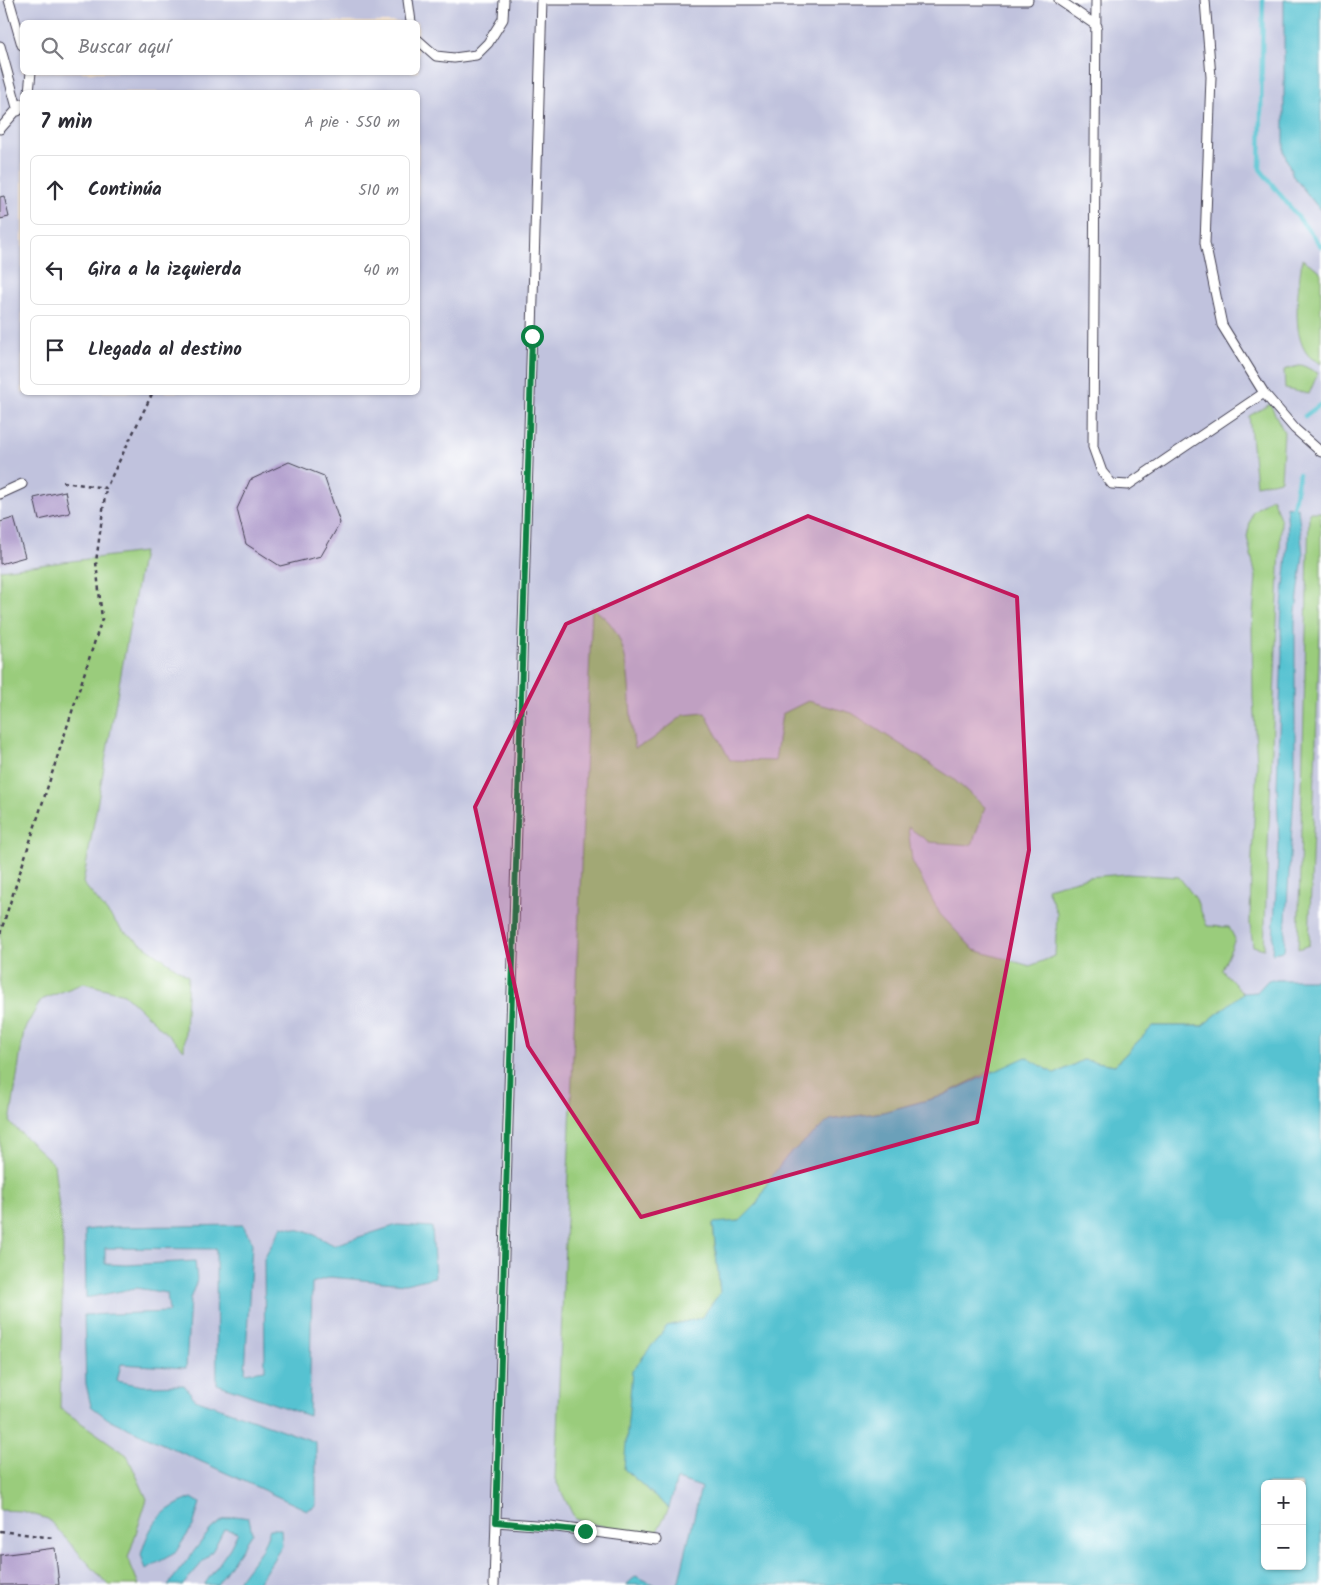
<!DOCTYPE html>
<html lang="es">
<meta charset="utf-8">
<style>
:root{--surface:#fff;--page:#f7f7f7;--text:#2b2b33;--muted:#7c7c81;--line:#e1e1e2}
body{margin:0;font-family:Kalam,sans-serif;background:var(--page);color:var(--text)}
.controls{position:absolute;right:15px;bottom:15px;display:grid;overflow:hidden;border-radius:8px;box-shadow:0 1px 4px #0004}
.controls button{width:45px;height:45px;display:grid;place-items:center;padding:0;border:0;border-bottom:1px solid var(--line);background:var(--surface);color:var(--text);font:25px sans-serif}
.stop{position:absolute;width:15px;height:15px;margin:-11px;border:4px solid #0b8043;border-radius:50%;background:#fff}
.stop.end{background:#0b8043;border-color:#fff;box-shadow:0 1px 5px #0008}
.list{margin:0;padding:0;list-style:none}
h2{display:flex;justify-content:space-between;align-items:center;height:65px;margin:0;padding:0 20px;font-size:21px}
h2 small{font-size:16px;font-weight:400;color:var(--muted)}
.list li{display:grid;grid-template-columns:32px 1fr auto;gap:15px;align-items:center;box-sizing:border-box;height:70px;margin:0 10px 10px;padding:0 10px;border:1px solid var(--line);border-radius:8px}
.list b{display:block;font-size:19px;white-space:nowrap}
.list em{font-size:16px;font-style:normal;color:var(--muted)}
.icon{flex:none;width:28px;height:28px;fill:none;stroke:currentColor;stroke-width:2;stroke-linecap:round;stroke-linejoin:round}
.map{position:relative;flex:none;width:1321px;height:1585px;overflow:hidden}
.search{position:absolute;background:var(--surface);box-shadow:0 1px 4px #0004;left:20px;top:20px;width:400px;height:55px;display:flex;align-items:center;gap:12px;box-sizing:border-box;padding:0 18px;border-radius:8px;color:var(--muted);font-size:19px}
.panel{position:absolute;background:var(--surface);box-shadow:0 1px 4px #0004;left:20px;top:90px;width:400px;height:305px;border-radius:8px}
.map>svg:first-child{display:block}
</style>
<div class="map">
<svg width="1321" height="1585" viewBox="0 0 1321 1585">
<rect width="100%" height="100%" fill="#fff"/>
<filter id="ink" filterUnits="userSpaceOnUse"><feTurbulence type="fractalNoise" baseFrequency=".02" numOctaves="2"/><feDisplacementMap in="SourceGraphic" scale="10" xChannelSelector="R" yChannelSelector="G"/><feConvolveMatrix kernelMatrix="1 2 1 2 8 2 1 2 1" color-interpolation-filters="sRGB"/></filter>
<filter id="wash" filterUnits="userSpaceOnUse"><feTurbulence type="fractalNoise" baseFrequency=".0096" numOctaves="4" result="noise"/><feDisplacementMap in="SourceGraphic" scale="20" xChannelSelector="R" yChannelSelector="G"/><feGaussianBlur stdDeviation="1.12" result="paint"/><feColorMatrix in="noise" values="0 0 0 0 0 0 0 0 0 0 0 0 0 0 0 0 0 1.4 0 .05"/><feComposite in="paint" operator="in"/></filter>
<g filter="url(#wash)">
<rect width="100%" height="100%" fill="#f6e4cd"/>
<path fill="#c0c2dd" fill-rule="evenodd" d="M0,0H1321V980H1268L1257,992L1243,993L1222,970L1235,939L1207,926L1196,899L1179,877L1126,874L1088,877L1048,888L1057,914L1055,956L1030,966L974,950L940,914L912,861L908,827L952,778L852,713L808,701L782,714L775,761L730,760L684,715L650,741L635,748L630,727L592,607L555,1479L669,1508L677,1479L701,1487L678,1585H655L636,1577L626,1585H0ZM22,22H418V72H22ZM22,92H418V392H22Z"/>
<path fill="#9acc7c" stroke="#5e775c" d="M1302,259L1319,270L1321,274V364C1317,361 1311,359 1308,355C1290,333 1299,285 1302,259Z
M1302,365L1318,373L1309,394L1285,389L1284,370Z
M1270,404L1284,432L1281,480L1256,485L1249,416Z
M1272,497L1281,521L1264,949L1253,946L1250,924L1251,875L1257,763L1253,698L1252,627L1256,577L1247,537L1252,512Z
M1309,512H1321V598L1309,945L1298,949Z
M143,552L83,883L122,930L188,976L184,1050L124,994L84,983L41,1000L24,1030L10,1123L54,1164L63,1244L60,1408L127,1455L147,1499L128,1558L139,1585H108L48,1519L22,1511L0,1510V570Z
M592,607C598,612 604,617 609,622C636,655 626,709 635,748L650,741L684,715L705,713L730,760L775,761L782,714L808,701L852,713L952,778L985,807L972,845L929,842L908,827L912,861L940,914L974,950L1030,966L1055,956L1057,914L1047,888L1088,877L1126,874L1179,877L1196,899L1207,926L1229,927L1235,939L1222,970L1243,993L1202,1026H1153L1115,1065L1083,1060L1055,1074L991,1071L939,1097L883,1112L830,1120L769,1180L757,1204L740,1221L713,1224L720,1293L701,1318L667,1326L624,1469L669,1508L653,1539L575,1519L555,1479Z"/>
<path fill="#57c2d1" stroke="#3c7286" fill-rule="evenodd" d="M1284,0H1321V211L1293,176L1284,152Z
M1286,506L1298,509L1303,555L1295,620V779L1284,951L1272,953L1279,844L1277,788L1282,652C1277,604 1293,554 1286,506Z
M1268,980H1321V1585H678L701,1487L677,1479L669,1508L624,1469L632,1371L667,1326L701,1318L720,1293L713,1223L740,1221L757,1204L769,1180L788,1155L830,1120L883,1112L939,1097L1026,1057L1055,1074L1083,1060L1115,1065L1153,1026H1202L1243,993L1257,992ZM1265,1484H1302V1566H1265Z
M243,1225L252,1243L245,1373L265,1370L264,1259L282,1226L309,1232L334,1245L397,1225L432,1227L435,1277L405,1284L330,1277L312,1283L309,1416L217,1384L216,1249L105,1248V1264L127,1265L195,1261L197,1280L190,1299L186,1368L121,1364L117,1381L143,1386L184,1385L195,1399L316,1442V1506L307,1510L108,1419L91,1406L86,1384L84,1315L169,1312L167,1293L136,1288L86,1298L85,1230L111,1227Z
M192,1498L200,1503L193,1526L175,1553L146,1569L141,1555C150,1523 160,1510 192,1498Z
M235,1516L249,1518L252,1533L217,1585H204L230,1548L238,1532L224,1529L213,1550L183,1585H168L211,1529L223,1520Z
M270,1529H281L282,1546L257,1585H235L262,1549Z
M636,1576L655,1585H626Z"/>
<g fill="none" stroke-linecap="round" stroke-linejoin="round">
<path stroke="#57c2d1" stroke-width="4.5" d="M1263,0L1260,169L1321,246
M1305,416L1321,404
M1293,508L1299,474"/>
</g>
<g id="blocks">
<path fill="#ad9acb" d="M4,196L9,217L0,219V197Z
M289,462L324,476L340,523L321,556L280,566L246,544L237,509L250,480Z
M65,491L70,513L39,520L34,498Z
M14,518L25,557L0,564V522Z
M55,1548L59,1585H0V1555Z"/>
</g>
</g>
<g filter="url(#ink)">
<use href="#blocks" fill-opacity="0" stroke="#423f51" stroke-width="1"/>
<g fill="none" stroke-linecap="round" stroke-linejoin="round">
<defs>
<path id="service" d="M9,0L22,45
M408,0L411,22
M542,0H1028
M1059,0L1097,26
M1096,0L1093,447L1102,472L1112,484L1128,485L1264,393
M1205,0L1211,77L1205,243L1222,325L1264,393L1295,429L1321,452
M418,40L436,56L454,58L476,55L488,43L503,19L504,0
M0,46L18,111
M29,92L31,72
M0,129L22,104
M0,494L22,484
M496,1522L549,1526L656,1540
M494,1585L542,0"/>
</defs>
<use href="#service" stroke="#423f51" stroke-width="11"/>
<path stroke="#423f51" stroke-width="2.5" stroke-dasharray="4 4" stroke-linecap="butt" d="M63,482L106,488L153,392
M0,934L102,619L96,562L106,488
M0,1531L54,1538"/>
<use href="#service" stroke="#fff" stroke-width="9"/>
</g>
</g>
<g fill="none" stroke-linecap="round" stroke-linejoin="round" filter="url(#ink)">
<path stroke="#0b8043" stroke-width="6" d="M532,336L496,1522L585,1531"/>
</g>
<path fill="#c2185b" fill-opacity="0.2" stroke="#c2185b" stroke-width="4" stroke-linejoin="round" d="M808,516L1017,597L1029,850L977,1122L641,1217L528,1046L475,807L566,624Z"/>
</svg>
<div class="controls">
<button>+</button>
<button>−</button>
</div>
<div class="stop" style="left:532px;top:336px"></div>
<div class="stop end" style="left:585px;top:1531px"></div>
<div class="search"><svg class="icon" aria-label="search" viewBox="0 0 24 24"><circle cx="10" cy="10" r="6"/><path d="M15 15l6 6"/></svg>Buscar aquí</div>
<section class="panel">
<h2>7 min<small>A pie · 550 m</small></h2>
<ul class="list">
<li><svg class="icon" aria-label="ahead" viewBox="0 0 24 24"><path d="M12 20V5M6 11l6-6 6 6"/></svg><div><b>Continúa</b></div><em>510 m</em></li>
<li><svg class="icon" aria-label="left" viewBox="0 0 24 24"><path d="M17 20v-9H6M10 6l-5 5 5 5"/></svg><div><b>Gira a la izquierda</b></div><em>40 m</em></li>
<li><svg class="icon" aria-label="arrive" viewBox="0 0 24 24"><path d="M6 21V4h12l-3 4 3 4H6"/></svg><div><b>Llegada al destino</b></div></li>
</ul>
</section>
</div>
